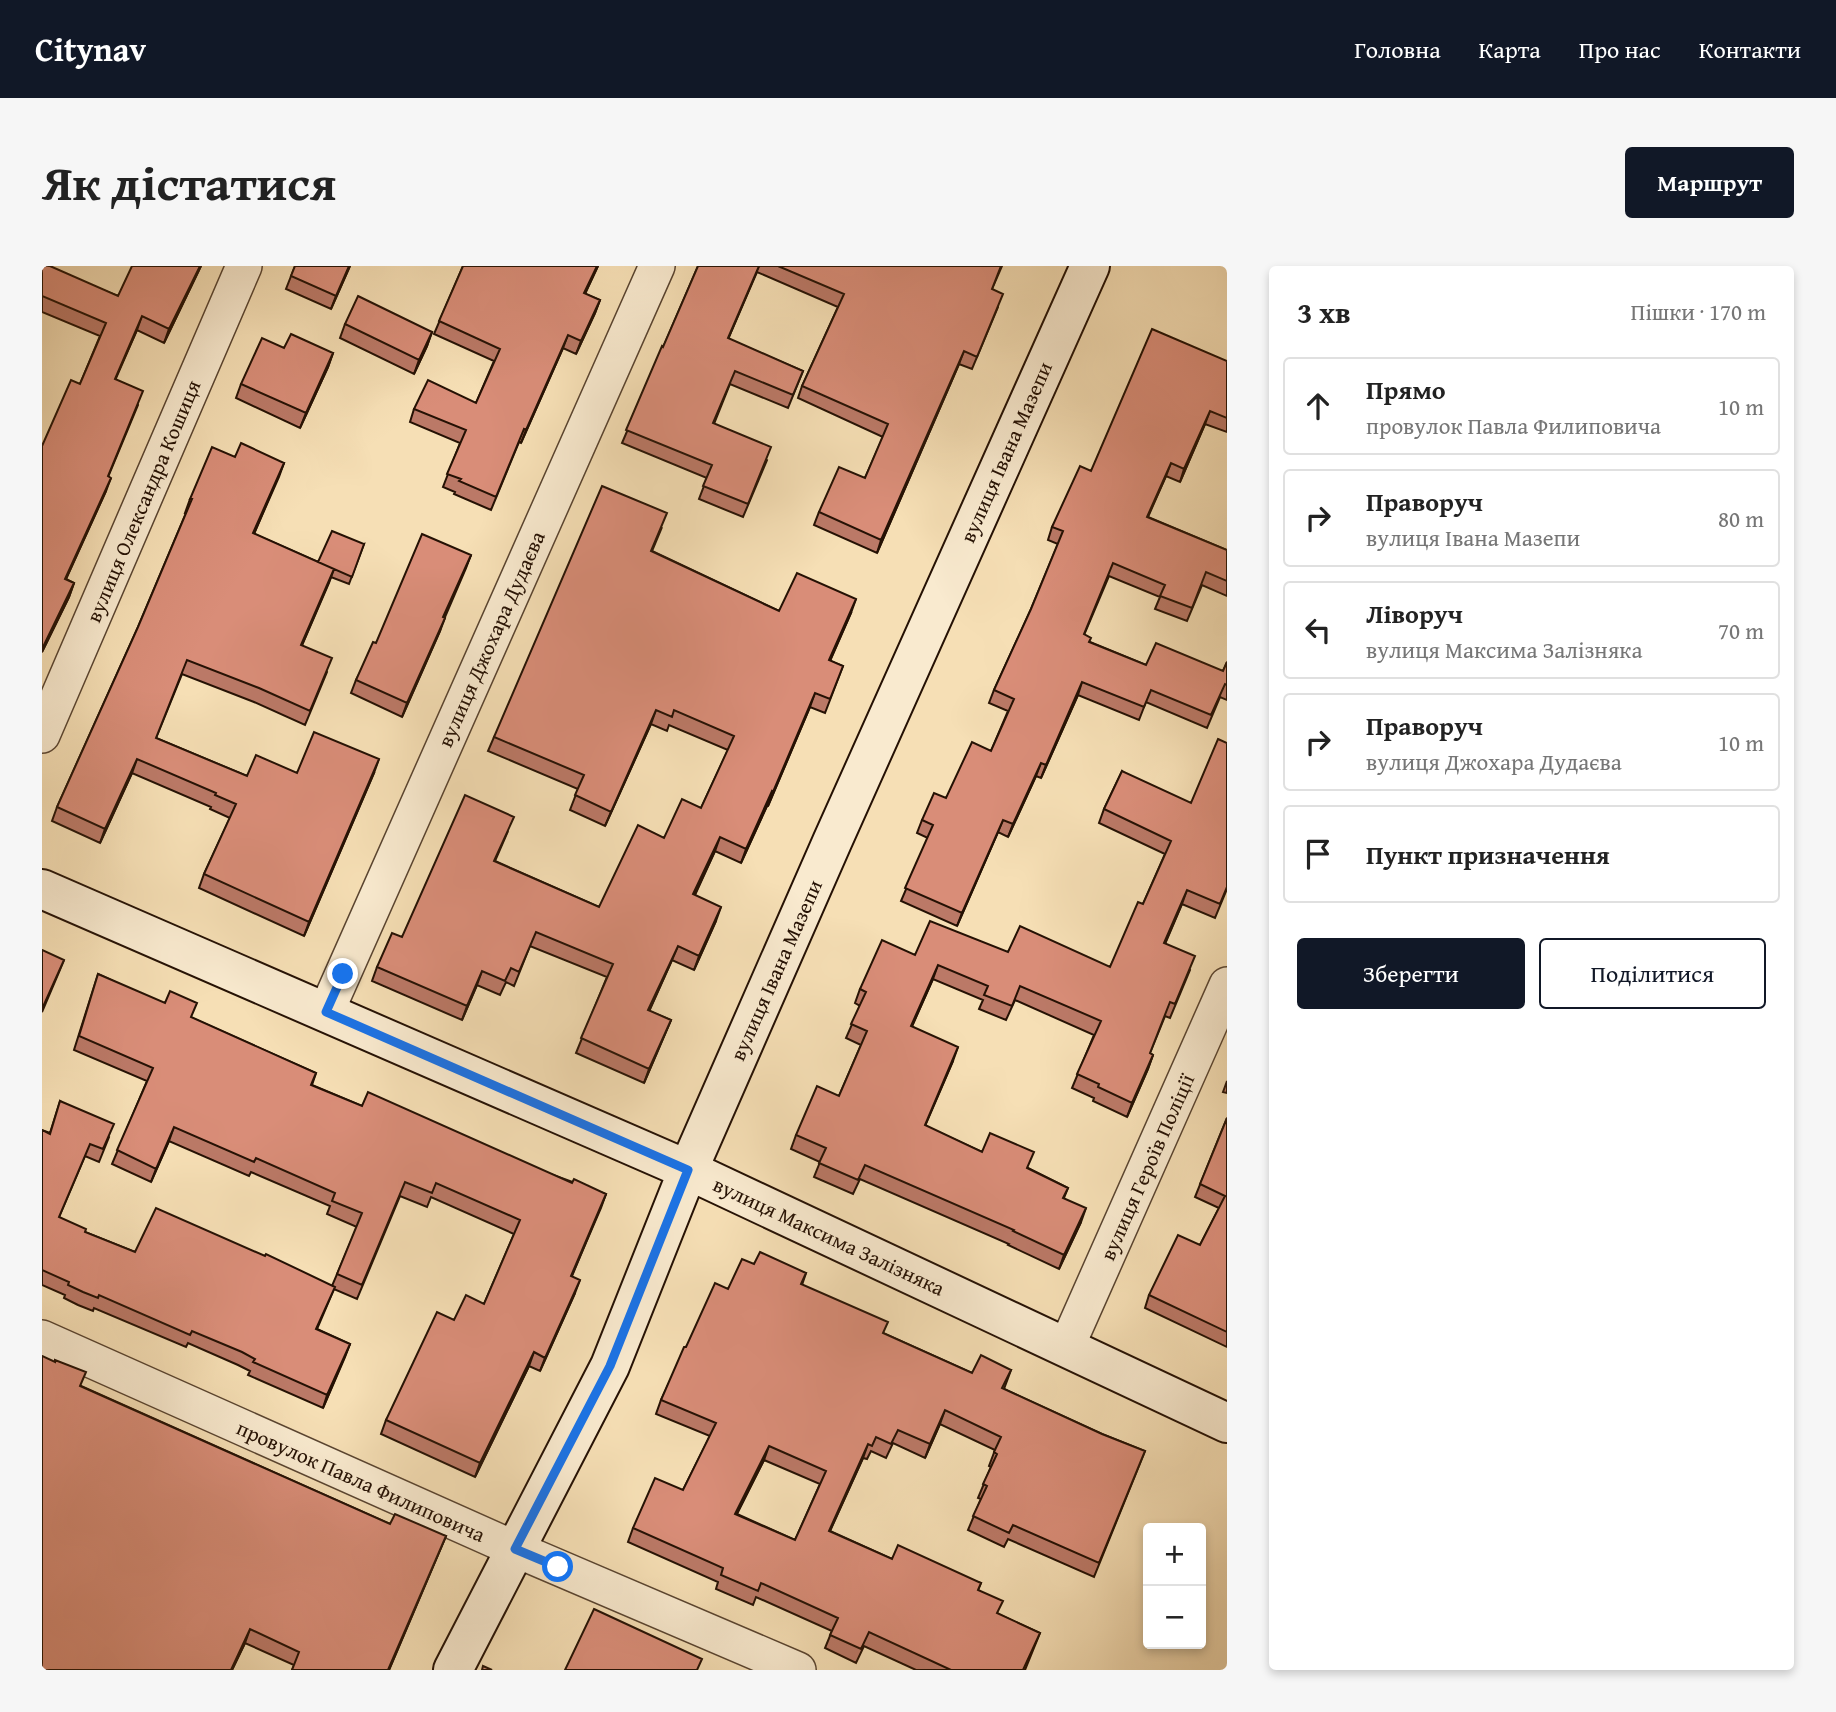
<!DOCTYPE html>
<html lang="uk">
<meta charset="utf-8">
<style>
:root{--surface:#fff;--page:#f6f6f6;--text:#222;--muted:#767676;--line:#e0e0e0;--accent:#111827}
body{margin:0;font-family:"Gentium Book Plus",serif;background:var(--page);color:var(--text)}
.controls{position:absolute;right:21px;bottom:21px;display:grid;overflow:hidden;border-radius:7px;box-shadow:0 4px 10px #0003}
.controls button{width:63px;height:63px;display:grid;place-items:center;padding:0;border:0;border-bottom:2px solid var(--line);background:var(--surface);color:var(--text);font:35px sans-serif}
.stop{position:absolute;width:21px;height:21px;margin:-16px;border:5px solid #1a73e8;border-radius:50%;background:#fff}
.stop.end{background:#1a73e8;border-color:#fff;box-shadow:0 2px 7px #0008}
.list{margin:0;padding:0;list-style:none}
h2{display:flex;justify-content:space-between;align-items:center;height:91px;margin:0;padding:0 28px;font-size:30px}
h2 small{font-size:23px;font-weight:400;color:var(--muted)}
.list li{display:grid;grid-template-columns:46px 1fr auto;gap:21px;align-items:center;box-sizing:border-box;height:98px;margin:0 14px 14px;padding:0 14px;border:2px solid var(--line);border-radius:7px}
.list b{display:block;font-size:26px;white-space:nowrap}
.list p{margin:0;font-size:23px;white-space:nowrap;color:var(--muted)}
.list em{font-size:23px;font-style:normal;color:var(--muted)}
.actions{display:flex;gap:14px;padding:21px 28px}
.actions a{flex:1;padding:16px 0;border:2px solid var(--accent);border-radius:7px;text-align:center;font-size:24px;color:var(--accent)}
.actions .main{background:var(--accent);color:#fff}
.icon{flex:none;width:38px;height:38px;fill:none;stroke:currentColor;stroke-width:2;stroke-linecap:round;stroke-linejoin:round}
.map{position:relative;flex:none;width:1185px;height:1404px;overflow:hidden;border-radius:7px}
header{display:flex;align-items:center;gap:42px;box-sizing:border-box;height:98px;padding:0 35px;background:var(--accent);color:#fff}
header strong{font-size:33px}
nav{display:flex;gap:38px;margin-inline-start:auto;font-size:24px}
.intro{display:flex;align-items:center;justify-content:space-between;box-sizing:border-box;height:168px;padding:0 42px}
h1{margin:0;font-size:49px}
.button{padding:18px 32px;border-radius:7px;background:var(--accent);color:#fff;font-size:24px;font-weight:700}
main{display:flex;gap:42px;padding:0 42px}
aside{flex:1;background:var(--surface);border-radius:7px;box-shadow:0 4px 10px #0003}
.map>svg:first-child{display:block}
</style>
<header>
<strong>Citynav</strong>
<nav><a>Головна</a><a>Карта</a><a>Про нас</a><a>Контакти</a></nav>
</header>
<div class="intro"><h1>Як дістатися</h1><a class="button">Маршрут</a></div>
<main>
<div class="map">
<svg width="1185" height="1404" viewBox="0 0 1185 1404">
<rect width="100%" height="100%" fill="#f6dfb5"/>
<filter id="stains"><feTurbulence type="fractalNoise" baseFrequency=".00286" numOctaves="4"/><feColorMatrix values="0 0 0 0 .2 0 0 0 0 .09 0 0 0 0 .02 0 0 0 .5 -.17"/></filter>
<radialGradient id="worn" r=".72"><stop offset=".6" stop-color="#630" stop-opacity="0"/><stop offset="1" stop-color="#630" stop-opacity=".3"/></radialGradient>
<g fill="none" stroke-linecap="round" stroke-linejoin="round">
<defs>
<path id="street" d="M0,469L202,0
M284,746L615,0
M0,1072L473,1283L756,1404
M1024,1082L1185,719"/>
<path id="secondary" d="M0,623L646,904L1185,1157
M411,1404L568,1100L646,904L790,576L1048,0"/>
</defs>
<use href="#street" stroke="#594430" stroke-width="38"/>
<use href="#secondary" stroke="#251104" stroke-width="42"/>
<use href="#street" stroke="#f9eacf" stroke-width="35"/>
<use href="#secondary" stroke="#f9eacf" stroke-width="38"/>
</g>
<path fill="#bb7967" stroke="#251104" stroke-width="2" fill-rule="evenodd" d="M0,0L76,30L159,0L122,77L95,64L73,113L96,139L66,211L64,225L24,313L32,317L27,331L0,386V180L38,118L58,70L0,46Z
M253,0H308L289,43L244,23Z
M421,0H556L543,28L558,34L553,47L534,88L521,82L479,177L477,176L449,244L412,228L413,226L401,221L418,177L368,156L372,143L434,137L452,95L392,68Z
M656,0H960L950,23L956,41L930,103L917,98L835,287L772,259L777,246L823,212L841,171L756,132L760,120L796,41L715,6L686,73L761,105L746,142L688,118L672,158L725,194L701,251L657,233L665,212L580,177Z
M303,58L390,66L385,80L372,108L298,72Z
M242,82L291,87L286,101L258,162L194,132L199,118Z
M1185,95V166L1163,158L1138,216L1124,210L1106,251L1185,284V330L1160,319L1145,355L1113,343L1118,331L1067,310L1042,369L1048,376L1104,399L1181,405L1185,396V434L1178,431L1165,462L1104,436L1097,454L1036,429L999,512L994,510L966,571L956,566L915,660L859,635L886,572L875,567L880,554L904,532L949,485L966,445L947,437L952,424L989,343L1016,278L1006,274L1010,261L1049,205Z
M193,191L242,197L212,268L276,296L322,278L307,318L289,311L260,379L285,406L263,459L212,436L140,408L114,472L205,510L255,507H332L262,670L157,622L162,608L188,552L168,543L169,541L90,507L58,577L10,555L15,541L96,361L144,247H143L148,233Z
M620,261L610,285L737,345L809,347L788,395L801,400L783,447L768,441L726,540H725L699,597L673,585L653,629L674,655L652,704L630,694L607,745L629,754L602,817L534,787L565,711L488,680L472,720L464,716L458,729L435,719L420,754L330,715L335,701L360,671L466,565L453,595L557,641L622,572L659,542L686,484L627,459L625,465L609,458L563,560L528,544L536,523L446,485L452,471Z
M429,289L402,351L398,365L360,451L309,427L314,414L334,377Z
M1080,505L1185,623L1173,652L1140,638L1123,678L1148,704L1128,752L1123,750L1108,787L1111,789L1106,803L1085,851L1051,835L1052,832L1030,822L1052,769L973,734L964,754L937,743L941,734L891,713L870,760L911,795L883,860L940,886L986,902L1026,922L1022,932L1039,956L1017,1003L966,979L967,978L818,913L811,928L772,911L778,896L749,883L754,869L797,830L819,779L804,772L818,740L813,737L818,723L873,689L966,686L1068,701L1101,638L1123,588L1057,557L1062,543Z
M56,708L150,752L274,807L270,819L320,840L564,928L530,1010L533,1027L498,1105L487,1100L433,1211L339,1168L344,1154L412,1054L442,1038L472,968L389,931L385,941L358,930L315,1033L292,1023L275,1063L308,1078L281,1142L206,1109L208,1105L196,1099L146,1077L144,1081L52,1042L51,1045L36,1039L22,1032L23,1029L0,1019V864L8,867L18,835L67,871L57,896L43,890L17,951L43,966L93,986L290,1020L315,961L285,948L288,940L209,906L207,910L127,875L109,916L70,898L105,815L32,784Z
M1185,815V827L1181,826Z
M1185,852V1081L1103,1042L1107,1029L1158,979L1177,942L1153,931Z
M712,998L764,1007L760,1019L841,1067L930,1107L969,1104L962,1123L1060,1168L1103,1185L1052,1311L966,1273L962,1281L926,1264L939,1233L936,1232L949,1201L947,1200L953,1184L898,1158L883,1192L851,1177L844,1192L829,1185L825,1193L821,1192L788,1265L850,1293L939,1317L936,1324L956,1348L998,1367L983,1404H874L822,1380L814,1397L783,1382L790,1365L714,1331L711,1339L674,1323L676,1316L586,1276L591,1262L641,1224L668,1170L614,1148L619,1134L644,1081L686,1023ZM722,1194L778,1218L753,1274L695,1248Z
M13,1096L39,1120L348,1258L404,1270L347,1404H250L252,1399L203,1377L190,1404H0Z"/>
<path fill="#986354" stroke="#251104" stroke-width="2" d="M158,0H159L122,77L127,63Z
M307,0H308L289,43L294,30Z
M555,0H556L537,40L542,27Z
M717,0L681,85L686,72Z
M558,34L553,47L534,88L539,75Z
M100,50L95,64L68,126L73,113Z
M390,66L385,80L372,108L377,94Z
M526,69L521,82L479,177L484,164Z
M922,85L917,98L835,287L839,274Z
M291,87L286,101L258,162L264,147Z
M1168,145L1163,158L1138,216L1142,203Z
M242,197L237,211L206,281L211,267Z
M1129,197L1124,210L1100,263L1105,251Z
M69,212L64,225L18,326L23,313Z
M429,289L424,302L397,365L401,351Z
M292,303L287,317L254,393L259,379Z
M32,317L27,331L0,386V383Z
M814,333L809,347L782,408L787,394Z
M403,352L398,365L360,451L365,437Z
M1040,416L1036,429L999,512L1004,499Z
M773,427L768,441L726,540L731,526Z
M614,444L609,458L563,560L569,546Z
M95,493L90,507L58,577L63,563Z
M337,493L332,507L262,670L267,656Z
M999,497L994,510L966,571L971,558Z
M730,525L725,540L699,597L704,583Z
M961,554L956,566L915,660L920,647Z
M678,571L673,585L646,643L651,628Z
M1145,624L1140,638L1117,691L1122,677Z
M679,641L674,655L652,704L657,690Z
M636,680L630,694L601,759L606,744Z
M22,694L17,706L0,746V743Z
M896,699L891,713L864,774L869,760Z
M440,705L435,719L420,754L425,740Z
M629,754L602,817L607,803Z
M916,781L911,795L877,873L883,859Z
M1111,789L1106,803L1085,851L1090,837Z
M132,861L127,875L109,916L114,903Z
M564,928L559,942L524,1023L529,1010Z
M1044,942L1039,956L1017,1003L1022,989Z
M538,1014L533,1027L498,1105L503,1092Z
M308,1078L303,1091L281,1142L285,1129Z
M492,1086L487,1100L433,1211L438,1197Z
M903,1144L898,1158L883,1192L888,1178Z
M826,1178L821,1192L782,1278L787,1265Z
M727,1180L722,1194L688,1261L693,1248Z
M404,1270L347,1404H346Z
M208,1363L203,1377L190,1404H189Z"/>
<path fill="#d98d78" stroke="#251104" stroke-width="2" fill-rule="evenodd" d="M0,0H8L76,30L90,0H158L127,63L100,50L73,113L101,125L66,210L69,212L23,313L32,317L0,383V180L29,114L38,118L64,57L0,30Z
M253,0H307L294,30L249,10Z
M421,0H555L542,27L558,34L539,75L526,69L484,164L482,163L454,231L417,215L419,213L405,208L424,164L372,143L386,114L434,137L458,83L397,55Z
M656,0H717L686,72L761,105L751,129L693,105L671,157L729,181L706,238L661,220L670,199L584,164L620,80L621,81Z
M736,0H959L950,23L961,28L935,91L922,85L839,274L777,246L797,201L823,212L846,158L760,120L802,28Z
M316,30L390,66L377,94L303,58Z
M1110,63L1185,95V152L1168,145L1142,203L1129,197L1105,251L1185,284V315L1164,306L1150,342L1118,330L1123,319L1071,297L1042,368L1049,372L1047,376L1104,399L1114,377L1181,405L1185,396V419L1183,418L1169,449L1109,424L1102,441L1040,416L1004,499L999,497L971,558L961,554L920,647L863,622L891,559L880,554L892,527L904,532L930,476L949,485L972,433L952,424L989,343L1021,265L1010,261L1038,200L1049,205Z
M249,68L291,87L264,147L199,118L220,72L242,82Z
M199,177L242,197L211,267L292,303L259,379L290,392L268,445L217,422L145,394L114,472L205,510L214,489L255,507L272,466L337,493L267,656L162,608L194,538L173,529L174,527L95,493L63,563L15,541L96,361L150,233H148L170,181L193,191Z
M560,220L625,247L609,285L737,345L755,307L814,333L787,394L801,400L788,433L773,427L731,526L730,525L704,583L678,571L651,628L679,641L657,690L636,680L606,744L629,754L607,803L539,772L571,698L494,666L477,706L469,702L463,715L440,705L425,740L335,701L350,667L360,671L423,529L472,551L452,595L557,641L596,559L622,572L640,533L659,542L692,470L632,444L630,451L614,444L569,546L533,529L542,509L452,471Z
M290,265L322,278L310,311L276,296Z
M380,268L429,289L401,351L403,352L365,437L314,414L331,376L334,377Z
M1176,473L1185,477V621L1178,638L1145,624L1122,677L1153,690L1133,738L1128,736L1108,787L1111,789L1090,837L1056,821L1057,818L1035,808L1059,755L978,720L970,740L942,729L946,720L896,699L869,760L916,781L883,859L940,886L948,867L992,886L985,902L1026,922L1021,932L1044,942L1022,989L971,965L972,964L823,899L816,914L777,897L784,882L754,869L775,820L797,830L825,765L809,758L824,726L818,723L840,674L873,689L888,655L966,686L978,660L1068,701L1096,636L1101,638L1129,575L1062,543L1080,505L1149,537Z
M0,684L22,694L0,743Z
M56,708L123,737L128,725L155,737L149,751L274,807L269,819L320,840L326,826L530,917L532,913L564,928L529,1010L538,1014L503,1092L492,1086L438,1197L344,1154L395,1046L412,1054L424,1029L442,1038L478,954L394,917L390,927L363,916L320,1019L295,1008L320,947L290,935L293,927L214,892L212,896L132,861L114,903L75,884L111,802L37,770Z
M18,835L72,858L61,883L48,878L17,951L44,963L43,966L93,986L114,942L223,990L224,988L293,1021L274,1063L308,1078L285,1129L211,1096L213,1093L200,1086L150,1065L148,1069L57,1029L56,1032L41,1026L26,1019L27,1016L0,1004V864L8,868Z
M1185,852V1066L1107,1029L1136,969L1158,979L1183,930L1158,918Z
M718,986L764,1007L759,1018L846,1056L841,1067L930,1107L939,1089L969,1104L960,1122L1060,1168L1103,1185L1057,1297L971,1259L967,1267L931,1250L945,1220L941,1218L955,1188L952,1186L959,1171L903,1144L888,1178L856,1164L849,1178L834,1171L830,1180L826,1178L787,1265L850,1293L856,1279L939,1317L936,1324L961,1335L955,1347L998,1367L981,1404H909L827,1366L819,1383L788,1369L796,1352L719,1317L716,1325L679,1309L681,1302L591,1262L613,1212L641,1224L674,1157L619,1134L642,1081H644L673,1017L686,1023L700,993L712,998ZM727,1180L784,1205L753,1274L693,1248Z
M0,1090L13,1096V1094L44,1106L38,1120L348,1258L353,1248L404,1270L346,1404H250L257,1386L208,1363L189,1404H0Z
M552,1343L660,1393L655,1404H523Z
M441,1400L450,1404H440Z"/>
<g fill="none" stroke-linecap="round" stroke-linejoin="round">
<path stroke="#1a73e8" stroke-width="9" d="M301,708L284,746L646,904L568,1100L473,1283L516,1301"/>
</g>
<g text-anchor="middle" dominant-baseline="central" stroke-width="6" stroke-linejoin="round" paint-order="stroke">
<g font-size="21" fill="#251104" stroke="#f9eacf">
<text transform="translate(964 186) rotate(-66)">вулиця Івана Мазепи</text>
<text transform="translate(101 235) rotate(-67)">вулиця Олександра Кошиця</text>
<text transform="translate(449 373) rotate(-66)">вулиця Джохара Дудаєва</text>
<text transform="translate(734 704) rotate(-66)">вулиця Івана Мазепи</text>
<text transform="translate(1105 901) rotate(-66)">вулиця Героїв Поліції</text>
<text transform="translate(787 970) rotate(25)">вулиця Максима Залізняка</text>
<text transform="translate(319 1215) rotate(24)">провулок Павла Филиповича</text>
</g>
</g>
<rect width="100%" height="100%" filter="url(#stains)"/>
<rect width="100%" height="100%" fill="url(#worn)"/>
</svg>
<div class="controls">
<button>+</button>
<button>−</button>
</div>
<div class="stop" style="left:516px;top:1301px"></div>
<div class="stop end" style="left:301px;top:708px"></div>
</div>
<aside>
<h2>3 хв<small>Пішки · 170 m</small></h2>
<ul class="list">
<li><svg class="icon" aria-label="ahead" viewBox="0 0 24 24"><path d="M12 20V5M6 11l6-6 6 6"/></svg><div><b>Прямо</b><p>провулок Павла Филиповича</p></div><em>10 m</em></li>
<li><svg class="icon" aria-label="right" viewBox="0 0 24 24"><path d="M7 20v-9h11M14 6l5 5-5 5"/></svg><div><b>Праворуч</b><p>вулиця Івана Мазепи</p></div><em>80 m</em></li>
<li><svg class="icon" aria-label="left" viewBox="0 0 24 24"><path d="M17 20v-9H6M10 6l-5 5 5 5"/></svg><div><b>Ліворуч</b><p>вулиця Максима Залізняка</p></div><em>70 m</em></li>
<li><svg class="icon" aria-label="right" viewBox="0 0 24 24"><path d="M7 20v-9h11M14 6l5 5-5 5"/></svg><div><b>Праворуч</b><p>вулиця Джохара Дудаєва</p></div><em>10 m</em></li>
<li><svg class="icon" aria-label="arrive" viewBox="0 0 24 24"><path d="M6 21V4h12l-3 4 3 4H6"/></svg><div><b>Пункт призначення</b></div></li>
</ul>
<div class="actions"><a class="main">Зберегти</a><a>Поділитися</a></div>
</aside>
</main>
